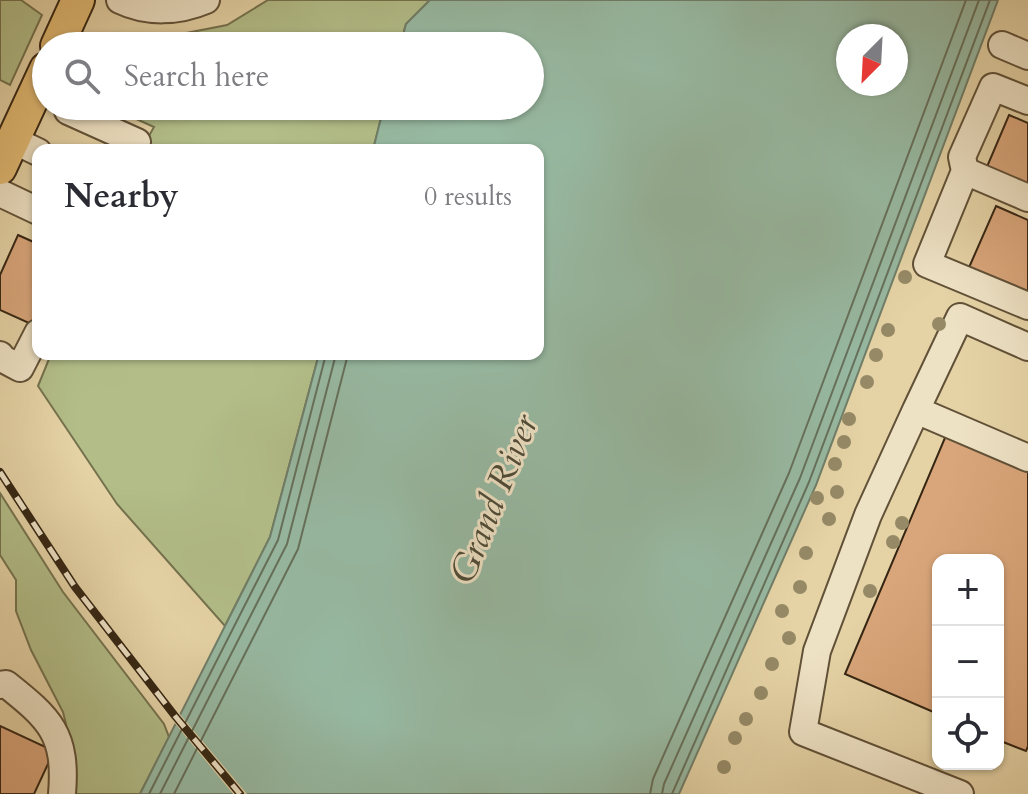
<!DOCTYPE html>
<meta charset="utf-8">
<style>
:root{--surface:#fff;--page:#f7f7f7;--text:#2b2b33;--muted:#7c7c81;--line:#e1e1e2}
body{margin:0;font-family:Cardo,serif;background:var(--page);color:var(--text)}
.controls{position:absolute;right:24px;bottom:24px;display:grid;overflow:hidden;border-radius:16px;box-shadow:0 2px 6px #0004}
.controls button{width:72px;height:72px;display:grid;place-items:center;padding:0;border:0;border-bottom:2px solid var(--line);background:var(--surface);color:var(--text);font:40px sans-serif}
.compass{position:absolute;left:836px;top:24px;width:72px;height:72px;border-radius:50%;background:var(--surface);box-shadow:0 2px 6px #0004;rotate:204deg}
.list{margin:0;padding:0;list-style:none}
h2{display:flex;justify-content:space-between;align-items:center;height:104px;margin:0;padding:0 32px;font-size:34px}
h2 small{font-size:26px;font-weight:400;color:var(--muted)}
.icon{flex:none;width:44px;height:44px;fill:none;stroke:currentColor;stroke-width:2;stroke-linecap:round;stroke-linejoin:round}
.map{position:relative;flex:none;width:1028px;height:794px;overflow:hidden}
.search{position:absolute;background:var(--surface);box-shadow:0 2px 6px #0004;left:32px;top:32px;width:512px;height:88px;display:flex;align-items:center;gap:20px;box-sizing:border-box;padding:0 28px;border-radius:44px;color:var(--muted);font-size:30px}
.panel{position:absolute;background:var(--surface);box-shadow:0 2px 6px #0004;left:32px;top:144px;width:512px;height:216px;border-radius:16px}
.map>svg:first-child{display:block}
</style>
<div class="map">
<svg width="1028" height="794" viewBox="0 0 1028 794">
<rect width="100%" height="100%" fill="#e5d3a6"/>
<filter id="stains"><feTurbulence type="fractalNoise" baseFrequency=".0025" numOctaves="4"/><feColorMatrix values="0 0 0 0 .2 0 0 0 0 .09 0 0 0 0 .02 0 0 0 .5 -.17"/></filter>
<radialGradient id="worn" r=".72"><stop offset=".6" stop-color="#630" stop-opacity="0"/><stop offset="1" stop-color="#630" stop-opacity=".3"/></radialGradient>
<path fill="#b2bd88" stroke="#74724e" stroke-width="2" d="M0,0H21L42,15L10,85L0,80Z
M268,0H430L406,24L400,46H120L227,25Z
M108,106H384L373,150H141L154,127Z
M51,354H319L270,537L225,626L117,504L38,386Z
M0,493L63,592L164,724L169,737L140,794H74L75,760L63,712L31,650L16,611V580L0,555Z"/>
<path fill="#97b9a2" stroke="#707e69" stroke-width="2" fill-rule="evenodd" d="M430,0H998L816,485L679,794H140L270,537L319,354H538V150H373L384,106H530V46H400L406,24ZM848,36H896V84H848Z"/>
<path fill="#e5d3a6" d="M179,713L247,794H233L173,721Z"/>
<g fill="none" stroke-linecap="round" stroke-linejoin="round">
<path stroke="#66705b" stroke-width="2" d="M149,794L278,540L326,354
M160,794L287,544L336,354
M174,794L298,549L348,354
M650,794L653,779L789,473L966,0
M662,794L664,784L800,478L979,0
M672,794L809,482L990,0"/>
</g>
<path fill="#d9a67b" stroke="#352614" stroke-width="2" d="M1009,115L1028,123V188L986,169Z
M996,206L1028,220V299L967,272Z
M18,235L38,244V308L31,324L0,310V275Z
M947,433L1028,467V746L1026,751L998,740V560H938V714L845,674Z
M0,726L54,751L34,794H0Z"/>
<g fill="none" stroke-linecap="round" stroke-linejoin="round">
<defs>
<path id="minor" d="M120,0C147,13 178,12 206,0
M1002,45L1028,56
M68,111L137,142L133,150
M13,140L38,152
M965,171L962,157L993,87L1028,101
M0,193L38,211
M1028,198L965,171L927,264L1028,306
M0,355L3,359L20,368L38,333
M916,410L960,317L1028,347
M0,685L6,684C50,719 67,734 62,794
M960,794L803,732L817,651L868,515L916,410L1028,458"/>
<path id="major" d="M57,46L78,0
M0,168L46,69"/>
</defs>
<use href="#minor" stroke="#615138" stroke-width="30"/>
<use href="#major" stroke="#352614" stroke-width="36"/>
<use href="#minor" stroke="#eee2c5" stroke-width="26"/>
<use href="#major" stroke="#e2ba73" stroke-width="32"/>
<defs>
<path id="rail" d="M0,472L75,587L175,716L240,794"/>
</defs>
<use href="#rail" stroke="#352614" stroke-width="8"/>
<use href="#rail" stroke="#eee2c5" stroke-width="5" stroke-dasharray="15" stroke-linecap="butt"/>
</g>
<g fill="#958966">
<circle cx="905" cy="277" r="7"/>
<circle cx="939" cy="324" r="7"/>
<circle cx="888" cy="330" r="7"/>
<circle cx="876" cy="355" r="7"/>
<circle cx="867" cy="382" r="7"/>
<circle cx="849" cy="419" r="7"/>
<circle cx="844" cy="442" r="7"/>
<circle cx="835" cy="464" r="7"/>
<circle cx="837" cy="492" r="7"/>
<circle cx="817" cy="498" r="7"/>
<circle cx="829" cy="519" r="7"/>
<circle cx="902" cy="523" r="7"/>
<circle cx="893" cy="542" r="7"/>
<circle cx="806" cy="553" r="7"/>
<circle cx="800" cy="587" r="7"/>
<circle cx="870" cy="591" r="7"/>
<circle cx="782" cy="611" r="7"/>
<circle cx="789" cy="638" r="7"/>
<circle cx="772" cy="664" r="7"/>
<circle cx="761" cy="693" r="7"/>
<circle cx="746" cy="719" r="7"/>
<circle cx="735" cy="738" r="7"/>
<circle cx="724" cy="767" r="7"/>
</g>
<g text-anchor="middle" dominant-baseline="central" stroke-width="6" stroke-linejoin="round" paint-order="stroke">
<g font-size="36" font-style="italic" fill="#4e4b38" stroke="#eee2c5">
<text transform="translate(494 499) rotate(-68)">Grand River</text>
</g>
</g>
<rect width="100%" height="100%" filter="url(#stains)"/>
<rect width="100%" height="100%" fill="url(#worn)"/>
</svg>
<div class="controls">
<button>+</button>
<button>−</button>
<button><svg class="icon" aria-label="locate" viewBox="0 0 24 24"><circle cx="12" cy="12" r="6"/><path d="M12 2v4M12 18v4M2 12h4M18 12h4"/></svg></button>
</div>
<svg class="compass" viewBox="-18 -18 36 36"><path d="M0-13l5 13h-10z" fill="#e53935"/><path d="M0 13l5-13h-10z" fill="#7c7c81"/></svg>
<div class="search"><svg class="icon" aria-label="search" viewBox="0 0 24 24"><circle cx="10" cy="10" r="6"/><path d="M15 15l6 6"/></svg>Search here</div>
<section class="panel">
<h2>Nearby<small>0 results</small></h2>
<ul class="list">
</ul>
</section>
</div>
